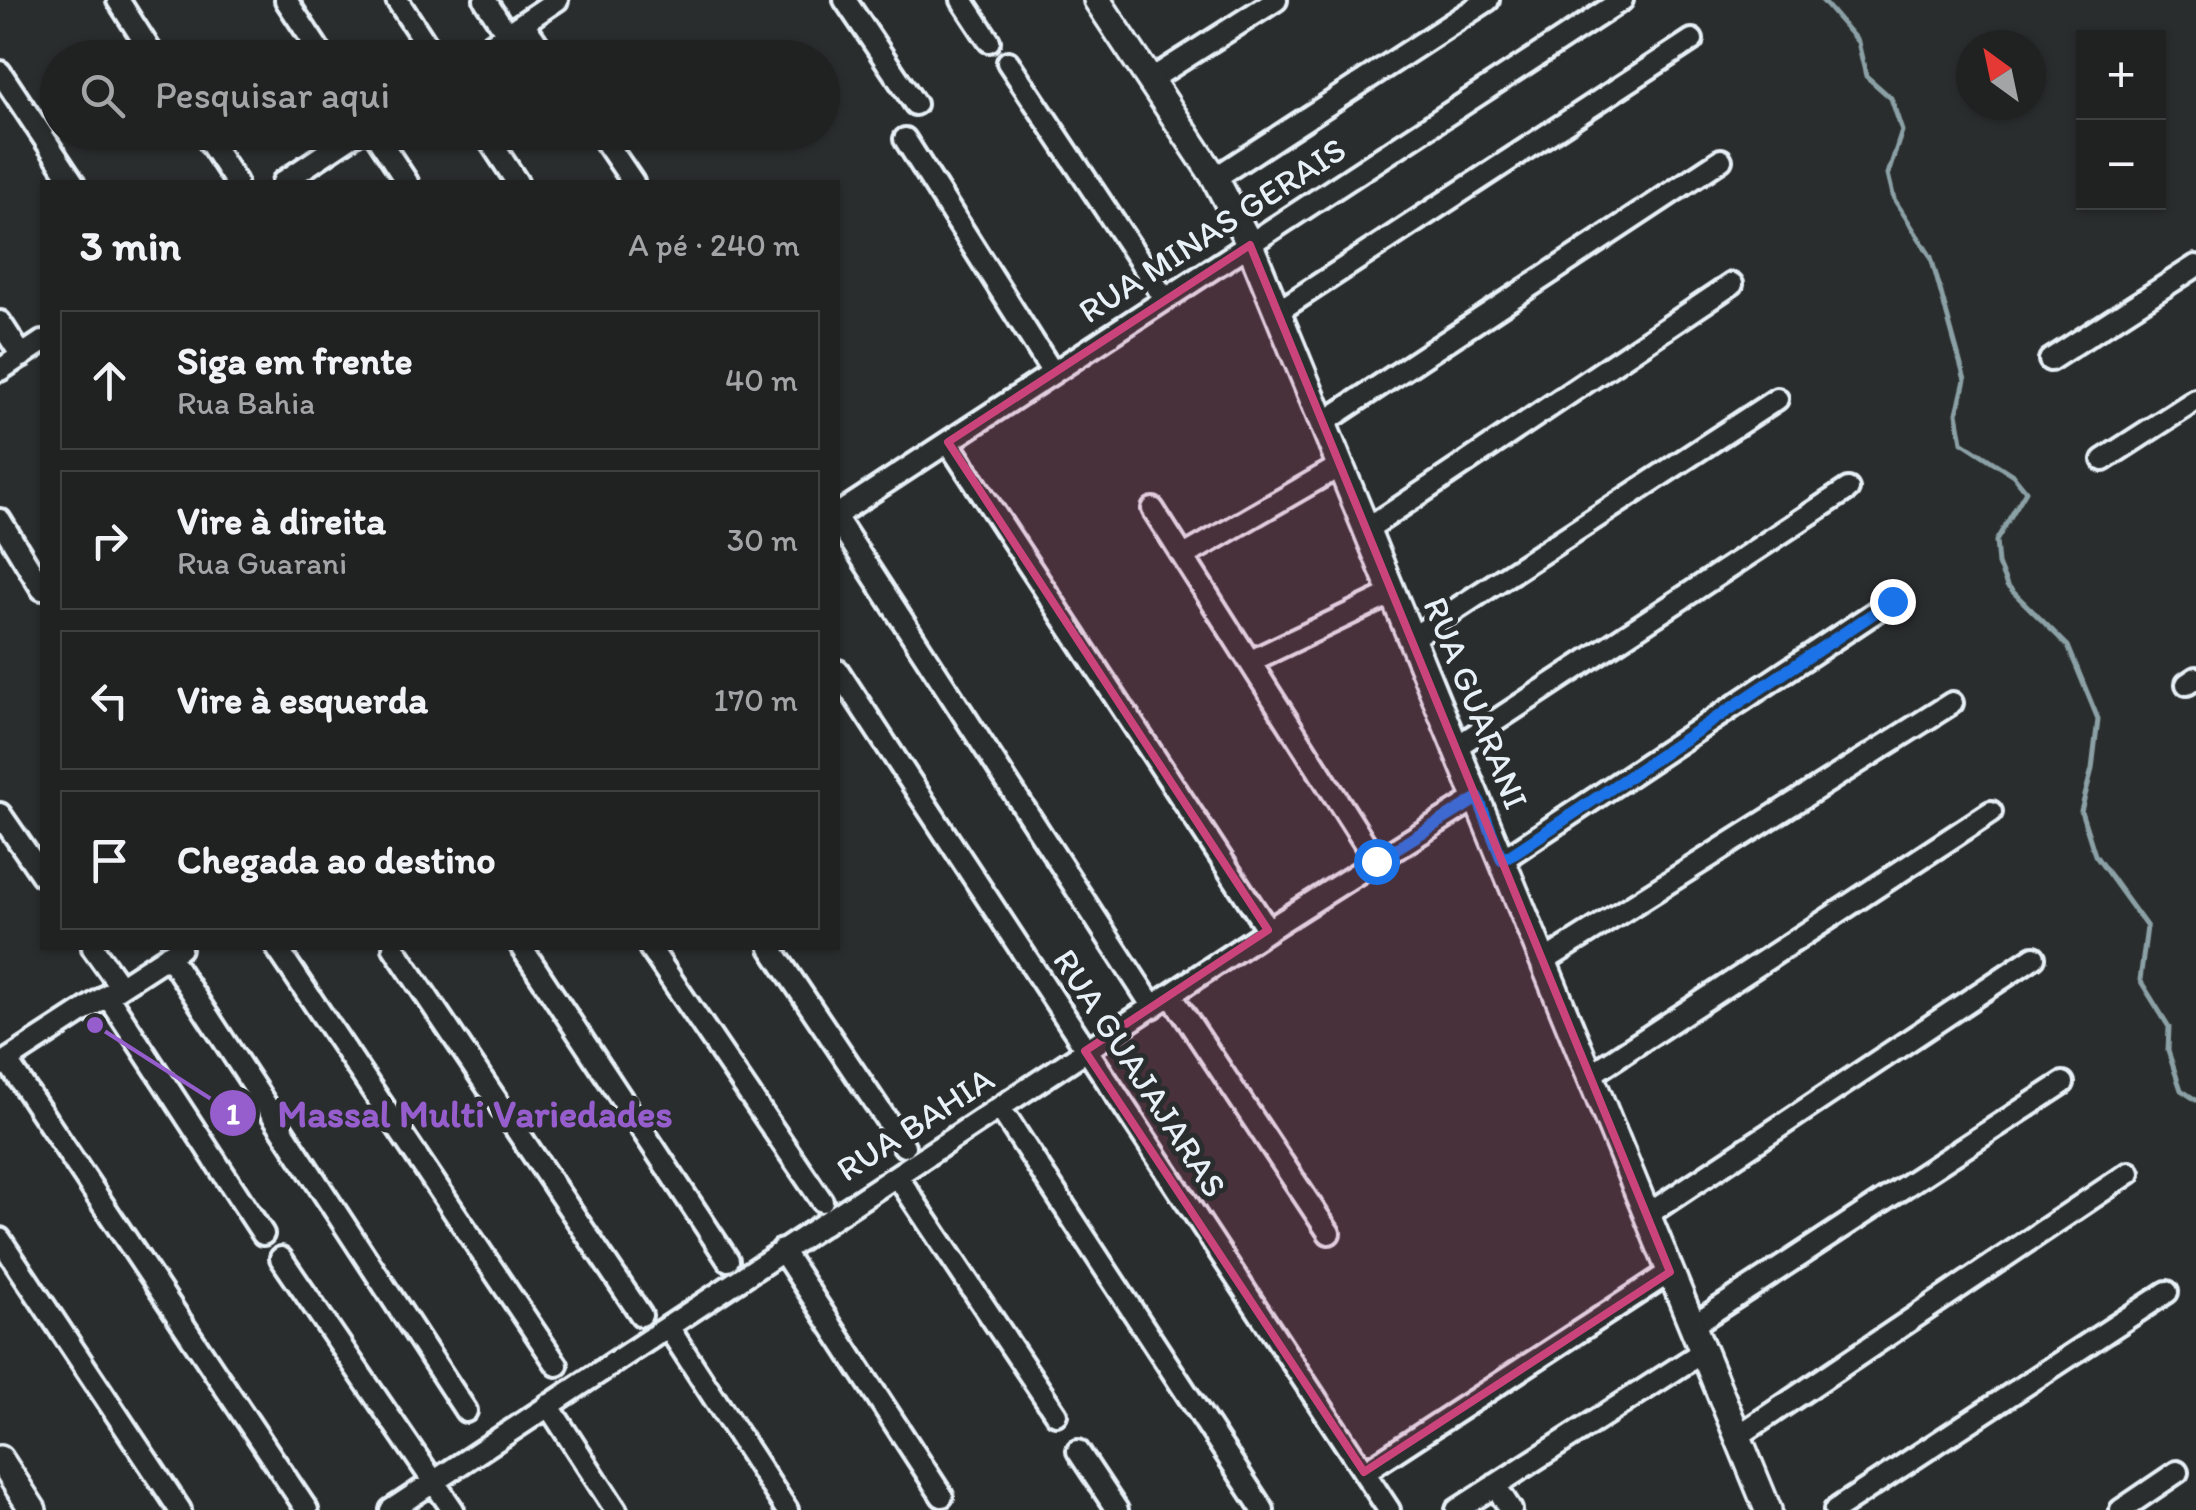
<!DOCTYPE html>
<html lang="pt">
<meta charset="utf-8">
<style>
:root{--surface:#202222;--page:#2d2f2f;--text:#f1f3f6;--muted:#a2a4a5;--line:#3d3f40}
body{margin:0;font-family:Itim,sans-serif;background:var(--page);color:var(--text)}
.controls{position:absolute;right:30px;top:30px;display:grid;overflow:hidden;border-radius:0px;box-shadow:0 2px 8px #0004}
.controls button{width:90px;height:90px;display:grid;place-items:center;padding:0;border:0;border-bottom:2px solid var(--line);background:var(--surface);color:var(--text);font:50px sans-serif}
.compass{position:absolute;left:1956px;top:30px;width:90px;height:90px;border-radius:50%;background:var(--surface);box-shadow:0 2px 8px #0004;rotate:327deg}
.stop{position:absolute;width:30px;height:30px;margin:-22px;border:8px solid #1a73e8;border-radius:50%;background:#fff}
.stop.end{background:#1a73e8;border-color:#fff;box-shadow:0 2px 10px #0008}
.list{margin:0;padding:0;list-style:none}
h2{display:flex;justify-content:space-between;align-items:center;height:130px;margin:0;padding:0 40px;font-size:42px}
h2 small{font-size:32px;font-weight:400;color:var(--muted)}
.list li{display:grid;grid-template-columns:65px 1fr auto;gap:30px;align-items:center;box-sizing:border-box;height:140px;margin:0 20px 20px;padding:0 20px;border:2px solid var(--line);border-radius:0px}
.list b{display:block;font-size:38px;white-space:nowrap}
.list p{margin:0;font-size:32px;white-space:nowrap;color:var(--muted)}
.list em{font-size:32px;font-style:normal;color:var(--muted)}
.icon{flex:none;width:55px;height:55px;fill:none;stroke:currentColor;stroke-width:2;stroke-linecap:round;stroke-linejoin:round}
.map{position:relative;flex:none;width:2196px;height:1510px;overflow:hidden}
.search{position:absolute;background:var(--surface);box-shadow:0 2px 8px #0004;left:40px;top:40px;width:800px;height:110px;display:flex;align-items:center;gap:25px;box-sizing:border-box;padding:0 35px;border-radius:55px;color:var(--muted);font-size:38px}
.panel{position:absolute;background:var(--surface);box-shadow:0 2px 8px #0004;left:40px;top:180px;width:800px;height:770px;border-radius:0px}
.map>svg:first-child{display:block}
</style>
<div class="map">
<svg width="2196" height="1510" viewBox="0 0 2196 1510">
<rect width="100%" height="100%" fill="#2a2d2e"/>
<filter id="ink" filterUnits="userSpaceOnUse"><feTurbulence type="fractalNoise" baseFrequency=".01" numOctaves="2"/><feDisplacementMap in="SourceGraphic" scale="20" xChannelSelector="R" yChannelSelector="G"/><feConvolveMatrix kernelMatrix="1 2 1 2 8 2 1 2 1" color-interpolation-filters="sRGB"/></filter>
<g filter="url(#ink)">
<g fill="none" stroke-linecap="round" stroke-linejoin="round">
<path stroke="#8ba1a6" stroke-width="5" d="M1822,0L1858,42L1866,76L1891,98L1902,131L1888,174L1894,199L1931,257L1965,380L1957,413L1962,442L2013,475L2026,491L1996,541L1998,564L2007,586L2068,646L2098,719L2092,769L2081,811L2095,855L2147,927L2140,980L2169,1027L2168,1051L2181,1090L2196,1100"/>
<defs>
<path id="minor" d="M118,0L155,58
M286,0L324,58
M397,0L435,58
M485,0L507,34
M845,0L915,104
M962,0L989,41
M523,23L547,58
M471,58L557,0
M1008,62L1165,299
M0,72L73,182
M1150,80L1276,0
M203,132L236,182
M374,132L407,182
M484,132L517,182
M599,132L633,182
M905,139L1053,373
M1215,178L1488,0
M283,182L358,132
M1277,312L1692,40
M0,322L22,356
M2050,360L2196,266
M0,370L42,342
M1323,423L1721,160
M948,442L1268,930
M2103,460L2196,400
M1153,509L1376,861
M838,514L1622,0
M0,520L42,589
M838,521L1153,1007
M1366,530L1732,284
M1186,555L1340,466
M1412,638L1777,399
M1253,660L1393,593
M838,671L1389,1510
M2187,684L2196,678
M1456,747L1848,489
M0,814L42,875
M1502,860L1892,601
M93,948L120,986
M277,948L557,1365
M394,948L641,1315
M522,948L728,1260
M650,948L822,1201
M771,948L904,1146
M168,955L466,1411
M1542,958H1549L1952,703
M107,995L263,1234
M1171,995L1329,1233
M7,1061L307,1510
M0,1065L180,948
M1590,1075L1991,812
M1000,1108L1263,1510
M897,1176L1056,1414
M1647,1215L2034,957
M0,1239L180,1510
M782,1250L942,1496
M281,1258L453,1510
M1693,1325L2063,1083
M668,1327L787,1510
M548,1405L616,1510
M1738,1436L2129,1173
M1078,1451L1117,1510
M1364,1472L1670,1272
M1495,1485L1511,1510
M391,1510L1268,930L1478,797
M1457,1510L1704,1351
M1835,1510L2167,1292
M2121,1510L2177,1472"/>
<path id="tertiary" d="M1097,0L1215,178L1250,245L1768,1510
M0,1459L33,1510"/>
</defs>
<use href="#minor" stroke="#e8f1f8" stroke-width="28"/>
<use href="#tertiary" stroke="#e8f1f8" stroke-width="32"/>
<use href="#minor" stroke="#2a2d2e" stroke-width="20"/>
<use href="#tertiary" stroke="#2a2d2e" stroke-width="25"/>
</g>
</g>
<g fill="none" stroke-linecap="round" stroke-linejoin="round" filter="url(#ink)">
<path stroke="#1a73e8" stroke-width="12" d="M1376,861L1478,798L1502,860L1508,857L1892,601"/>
</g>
<path fill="#ca437a" fill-opacity="0.2" stroke="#ca437a" stroke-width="8" stroke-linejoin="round" d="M1250,245L1670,1272L1364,1472L1085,1051L1268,930L948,442Z"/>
<g text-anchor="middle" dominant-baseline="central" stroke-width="10" stroke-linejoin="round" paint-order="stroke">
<g font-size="35" fill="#e8f1f8" stroke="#2a2d2e">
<text transform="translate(1212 230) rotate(-33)">RUA MINAS GERAIS</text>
<text transform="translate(1476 703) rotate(68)">RUA GUARANI</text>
<text transform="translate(1140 1073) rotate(57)">RUA GUAJAJARAS</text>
<text transform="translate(915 1124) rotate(-33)">RUA BAHIA</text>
</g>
</g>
<path fill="none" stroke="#965dcd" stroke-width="4" d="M95 1025L233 1113"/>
<g fill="#965dcd" stroke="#2a2d2e" stroke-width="4">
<circle cx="95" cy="1025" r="10"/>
<circle cx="233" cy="1113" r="25"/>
</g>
<g font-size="30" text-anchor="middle" font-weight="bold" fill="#fff">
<text x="233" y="1124">1</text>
</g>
<g font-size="38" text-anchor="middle" font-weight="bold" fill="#965dcd" stroke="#2a2d2e" stroke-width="10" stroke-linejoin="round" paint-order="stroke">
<text x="475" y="1127">Massal Multi Variedades</text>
</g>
</svg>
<div class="controls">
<button>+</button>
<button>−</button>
</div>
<svg class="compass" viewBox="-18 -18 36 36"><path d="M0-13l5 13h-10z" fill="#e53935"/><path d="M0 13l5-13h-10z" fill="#a2a4a5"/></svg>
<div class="stop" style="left:1376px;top:861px"></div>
<div class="stop end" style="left:1892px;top:601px"></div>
<div class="search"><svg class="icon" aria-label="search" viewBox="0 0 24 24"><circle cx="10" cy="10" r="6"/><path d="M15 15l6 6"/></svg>Pesquisar aqui</div>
<section class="panel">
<h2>3 min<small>A pé · 240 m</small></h2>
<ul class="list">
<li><svg class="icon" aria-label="ahead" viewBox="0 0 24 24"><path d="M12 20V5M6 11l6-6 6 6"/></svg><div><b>Siga em frente</b><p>Rua Bahia</p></div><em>40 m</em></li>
<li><svg class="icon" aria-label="right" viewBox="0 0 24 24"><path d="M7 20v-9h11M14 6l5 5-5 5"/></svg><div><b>Vire à direita</b><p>Rua Guarani</p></div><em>30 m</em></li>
<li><svg class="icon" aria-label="left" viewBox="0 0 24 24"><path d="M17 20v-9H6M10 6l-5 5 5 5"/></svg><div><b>Vire à esquerda</b></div><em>170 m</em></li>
<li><svg class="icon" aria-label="arrive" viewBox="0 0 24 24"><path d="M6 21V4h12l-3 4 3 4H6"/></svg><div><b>Chegada ao destino</b></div></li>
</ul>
</section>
</div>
